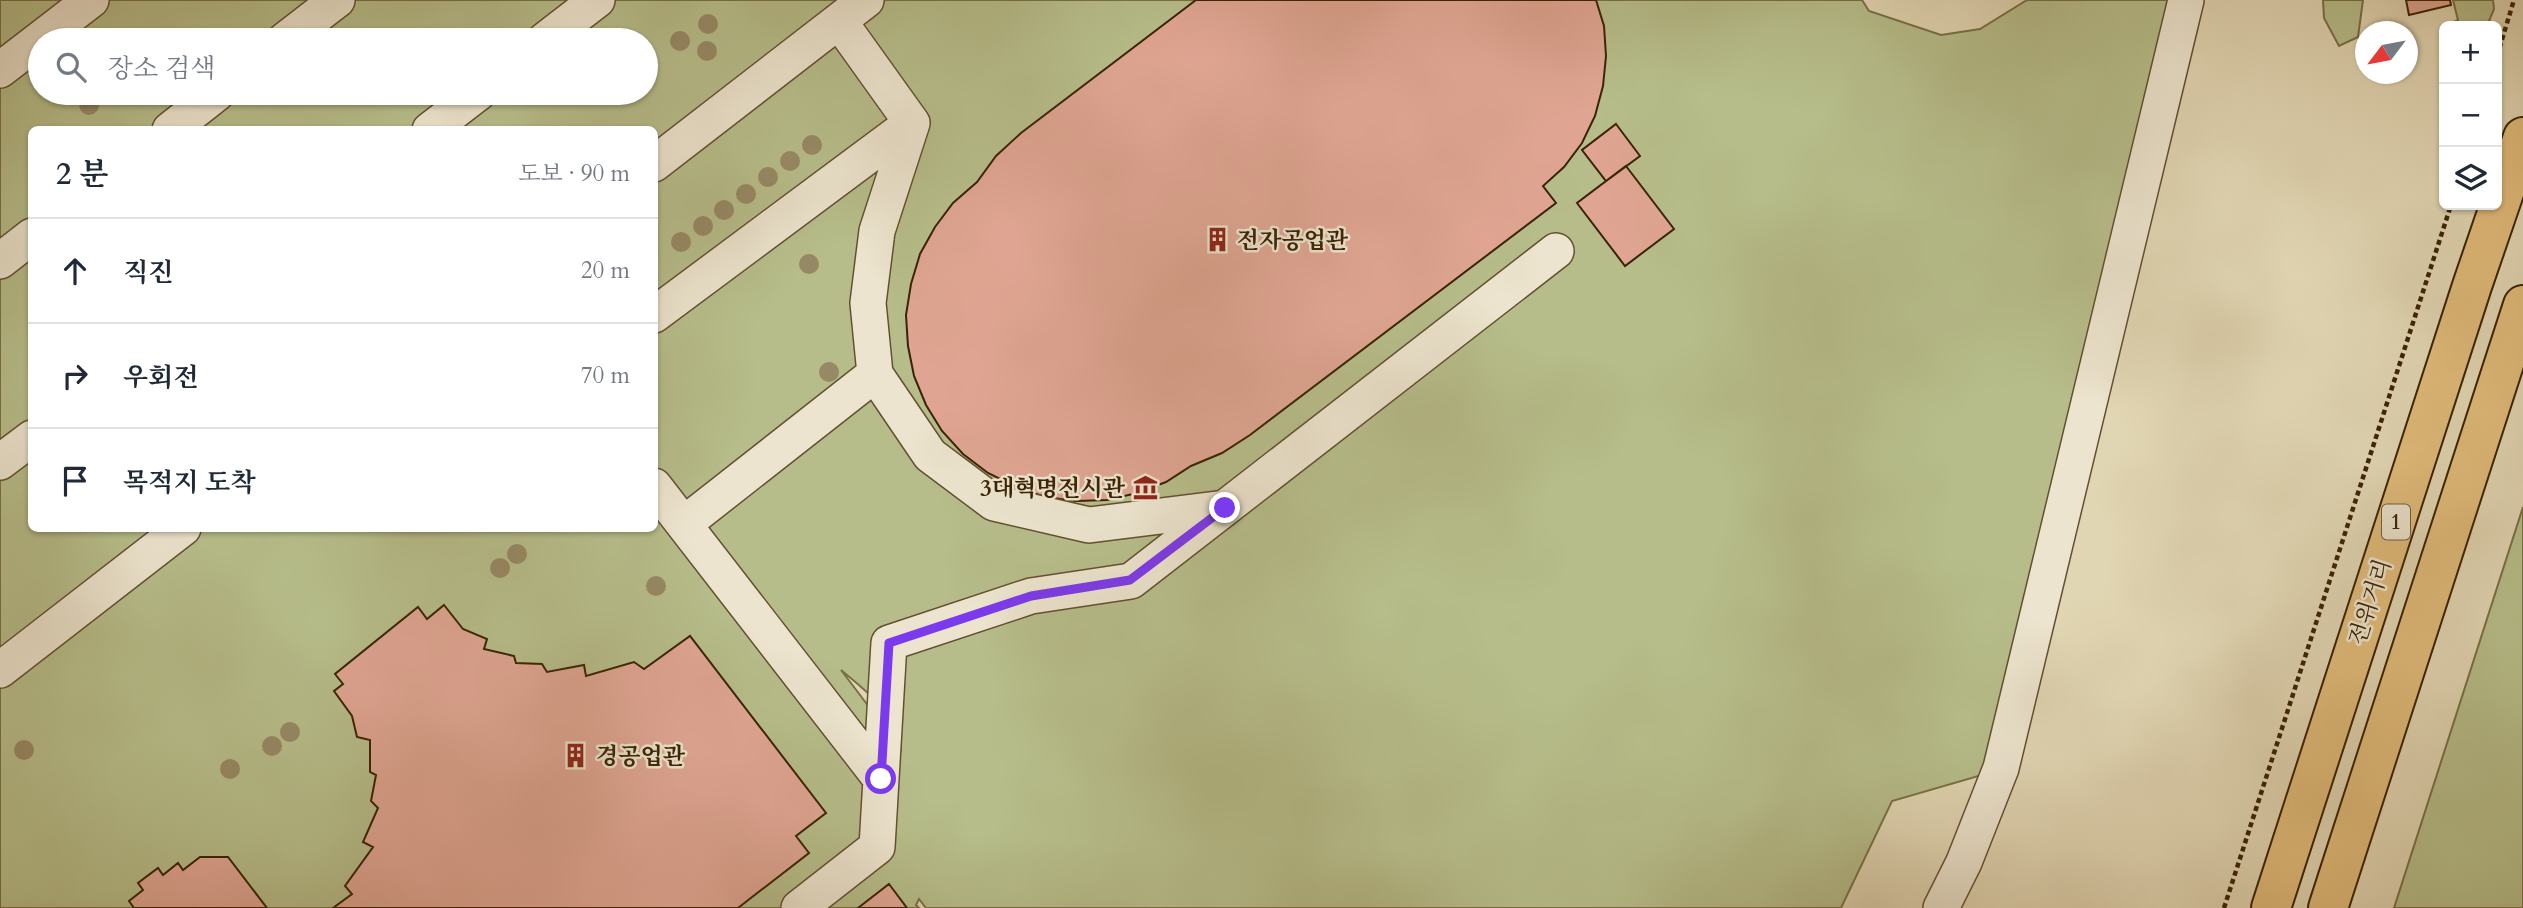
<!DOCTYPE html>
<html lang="ko">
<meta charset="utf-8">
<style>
:root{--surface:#fff;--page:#f6f6f7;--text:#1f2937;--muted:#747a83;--line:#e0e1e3}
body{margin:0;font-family:Cardo,"Noto Serif KR",serif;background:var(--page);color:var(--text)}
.controls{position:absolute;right:21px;top:21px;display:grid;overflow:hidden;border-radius:10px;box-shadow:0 2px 5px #0004}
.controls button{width:63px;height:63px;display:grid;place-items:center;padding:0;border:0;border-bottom:2px solid var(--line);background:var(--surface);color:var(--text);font:35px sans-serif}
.compass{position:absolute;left:2355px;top:21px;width:63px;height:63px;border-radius:50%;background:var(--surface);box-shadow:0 2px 5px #0004;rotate:238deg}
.stop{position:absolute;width:21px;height:21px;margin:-16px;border:5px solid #7c3aed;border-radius:50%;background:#fff}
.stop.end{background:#7c3aed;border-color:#fff;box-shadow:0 2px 7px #0008}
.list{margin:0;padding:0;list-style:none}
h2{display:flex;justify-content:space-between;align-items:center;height:91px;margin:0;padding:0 28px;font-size:30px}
h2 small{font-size:23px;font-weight:400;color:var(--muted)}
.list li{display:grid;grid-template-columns:46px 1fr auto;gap:21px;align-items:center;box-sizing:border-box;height:105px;padding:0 28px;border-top:2px solid var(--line)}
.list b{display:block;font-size:26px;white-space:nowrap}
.list em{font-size:23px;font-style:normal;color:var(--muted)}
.icon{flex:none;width:38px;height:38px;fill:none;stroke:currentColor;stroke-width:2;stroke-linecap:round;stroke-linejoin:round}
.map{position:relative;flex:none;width:2523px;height:908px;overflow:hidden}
.search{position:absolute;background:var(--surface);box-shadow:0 2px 5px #0004;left:28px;top:28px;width:630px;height:77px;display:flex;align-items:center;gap:18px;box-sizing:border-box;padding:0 24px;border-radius:38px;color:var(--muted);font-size:26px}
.panel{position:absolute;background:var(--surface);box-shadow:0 2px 5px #0004;left:28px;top:126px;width:630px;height:406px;border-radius:10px}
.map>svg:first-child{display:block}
</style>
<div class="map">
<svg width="2523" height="908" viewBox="0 0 2523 908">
<rect width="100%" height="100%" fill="#e1d6b3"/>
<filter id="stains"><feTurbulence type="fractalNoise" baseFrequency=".00286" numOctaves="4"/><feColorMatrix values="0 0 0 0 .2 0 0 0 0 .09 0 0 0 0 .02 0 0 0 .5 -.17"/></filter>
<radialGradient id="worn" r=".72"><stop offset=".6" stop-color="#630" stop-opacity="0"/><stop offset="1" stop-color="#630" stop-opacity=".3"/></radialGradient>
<path fill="#b6bd8a" stroke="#787047" stroke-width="2" fill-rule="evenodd" d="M0,0H1862L1869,11L1941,35L1980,29L2027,0H2174L1982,775L1892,801L1841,908H926L919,899L916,905L919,908H0ZM40,40H646V93H40ZM32,130H654V528H32ZM841,670C865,690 900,716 901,749Z
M2323,0H2363L2358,37L2339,46L2324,18Z
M2453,0H2493L2494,9L2487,26H2446L2458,20Z
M2523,507V908H2394Z"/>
<path fill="#dfa592" stroke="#3a2304" stroke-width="2" d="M1196,0H1596L1604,26L1606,56L1603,86L1595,116L1582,143L1564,167L1543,186L1556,203L1250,435L1222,453L1191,466L1166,482L1137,493L1107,500L1076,501L1045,497L1016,487L988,473L963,454L942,431L926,405L914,376L908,346L906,315L911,284L920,254L935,227L953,203L977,182L996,156L1021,133Z
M2406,0H2450L2451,5L2409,15Z
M1616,124L1640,156L1606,181L1582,150Z
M1626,166L1674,229L1625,266L1577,203Z
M444,605L463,629L487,639L484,649L514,656L516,663L542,664L547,672L584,665L586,676L634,662L644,669L690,636L826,813L796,836L809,853L738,908H333L352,894L345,886L373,847L363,842L378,808L371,801L376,775L370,772V740L357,737L352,716L334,691L343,684L335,674L418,607L427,619Z
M200,857H228L267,908H134L129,901L143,890L138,883L158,868L163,875L178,863L183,870Z
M889,884L907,908H858Z"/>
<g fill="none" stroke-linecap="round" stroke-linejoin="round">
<defs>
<path id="minor" d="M839,21L912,123L877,231L868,303L875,374L930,455L994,503L1089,525L1225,508
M285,40L337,0
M545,40L597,0
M0,70L91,0
M170,130L217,93
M430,130L478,93
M654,164L866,0
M0,261L32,236
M654,315L912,123
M0,462L32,438
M654,486L881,779
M684,524L875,374
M0,670L183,528
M799,908L877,847L889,643L1031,596L1131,581L1556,251
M1941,908L1964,862L2001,768L2186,0"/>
<path id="major" d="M2271,908L2472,286L2523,137
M2328,908L2523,305"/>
</defs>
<use href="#minor" stroke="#645030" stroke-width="38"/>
<use href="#major" stroke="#3a2304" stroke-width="42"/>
<path stroke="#3a2304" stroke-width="4.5" stroke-dasharray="5 3.5" stroke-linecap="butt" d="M2497,56L2514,0
M2224,908L2451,205"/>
<use href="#minor" stroke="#ece4ce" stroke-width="35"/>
<use href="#major" stroke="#e0bb7a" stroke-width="38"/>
</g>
<g fill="#968965">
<circle cx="708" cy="24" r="10"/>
<circle cx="680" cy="41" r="10"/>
<circle cx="707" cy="51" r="10"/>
<circle cx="89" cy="105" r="10"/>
<circle cx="812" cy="145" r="10"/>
<circle cx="790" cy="161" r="10"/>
<circle cx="768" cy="177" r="10"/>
<circle cx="746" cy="194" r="10"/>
<circle cx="724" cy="210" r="10"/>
<circle cx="703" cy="226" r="10"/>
<circle cx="681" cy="242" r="10"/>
<circle cx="809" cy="264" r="10"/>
<circle cx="829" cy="372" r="10"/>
<circle cx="517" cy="554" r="10"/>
<circle cx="500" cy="568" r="10"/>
<circle cx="656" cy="586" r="10"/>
<circle cx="290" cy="732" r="10"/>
<circle cx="272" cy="746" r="10"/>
<circle cx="24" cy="750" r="10"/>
<circle cx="230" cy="769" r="10"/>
</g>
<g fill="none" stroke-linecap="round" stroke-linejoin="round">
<path stroke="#7c3aed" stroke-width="9" d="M881,779L889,643L1031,596L1130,580L1225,508"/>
</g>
<defs>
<symbol id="building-bare" viewBox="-9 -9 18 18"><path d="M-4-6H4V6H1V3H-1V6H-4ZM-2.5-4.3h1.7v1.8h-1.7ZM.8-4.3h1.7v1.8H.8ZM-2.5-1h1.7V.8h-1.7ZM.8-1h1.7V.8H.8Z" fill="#8f2418" stroke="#ece4ce" stroke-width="2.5" paint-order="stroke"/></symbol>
<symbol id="museum-bare" viewBox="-9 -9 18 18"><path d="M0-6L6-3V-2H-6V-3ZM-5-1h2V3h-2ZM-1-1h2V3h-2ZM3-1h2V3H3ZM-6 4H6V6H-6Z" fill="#8f2418" stroke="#ece4ce" stroke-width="2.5" paint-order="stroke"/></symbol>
</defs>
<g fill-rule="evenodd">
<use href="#building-bare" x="1200" y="222" width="35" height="35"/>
<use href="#museum-bare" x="1128" y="470" width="35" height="35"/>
<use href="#building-bare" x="558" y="738" width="35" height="35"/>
</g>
<g text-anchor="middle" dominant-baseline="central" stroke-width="5" stroke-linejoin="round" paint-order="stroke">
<rect fill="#ece4ce" stroke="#6f5d41" stroke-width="2" x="2382" y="504.5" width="28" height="35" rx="5"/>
<g font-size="21" font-weight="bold" fill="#3a2304">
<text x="2396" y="522">1</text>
</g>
<g font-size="23" font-weight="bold" fill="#3a2304" stroke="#ece4ce" text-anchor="start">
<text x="1237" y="240">전자공업관</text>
<text x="1125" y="488" text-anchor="end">3대혁명전시관</text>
<text x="596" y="756">경공업관</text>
</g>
<g font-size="23" fill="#3a2304" stroke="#ece4ce">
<text transform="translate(2370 602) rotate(-72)">전위거리</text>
</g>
</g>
<rect width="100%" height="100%" filter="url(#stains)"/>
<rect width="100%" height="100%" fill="url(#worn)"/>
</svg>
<div class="controls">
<button>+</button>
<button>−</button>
<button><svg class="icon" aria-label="layers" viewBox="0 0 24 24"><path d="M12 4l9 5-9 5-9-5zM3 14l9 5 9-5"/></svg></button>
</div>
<svg class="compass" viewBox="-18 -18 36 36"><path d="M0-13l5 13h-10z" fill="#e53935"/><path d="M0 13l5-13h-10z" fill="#747a83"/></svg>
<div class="stop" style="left:881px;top:779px"></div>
<div class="stop end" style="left:1225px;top:508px"></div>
<div class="search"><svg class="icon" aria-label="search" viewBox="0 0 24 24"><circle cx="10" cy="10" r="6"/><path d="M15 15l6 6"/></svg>장소 검색</div>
<section class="panel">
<h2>2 분<small>도보 · 90 m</small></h2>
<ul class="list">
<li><svg class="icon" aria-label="ahead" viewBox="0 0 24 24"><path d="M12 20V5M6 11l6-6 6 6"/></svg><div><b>직진</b></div><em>20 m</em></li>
<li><svg class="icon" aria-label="right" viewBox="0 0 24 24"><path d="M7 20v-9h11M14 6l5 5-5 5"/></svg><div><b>우회전</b></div><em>70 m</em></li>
<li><svg class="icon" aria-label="arrive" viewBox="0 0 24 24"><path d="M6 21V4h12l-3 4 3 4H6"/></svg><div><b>목적지 도착</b></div></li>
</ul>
</section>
</div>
